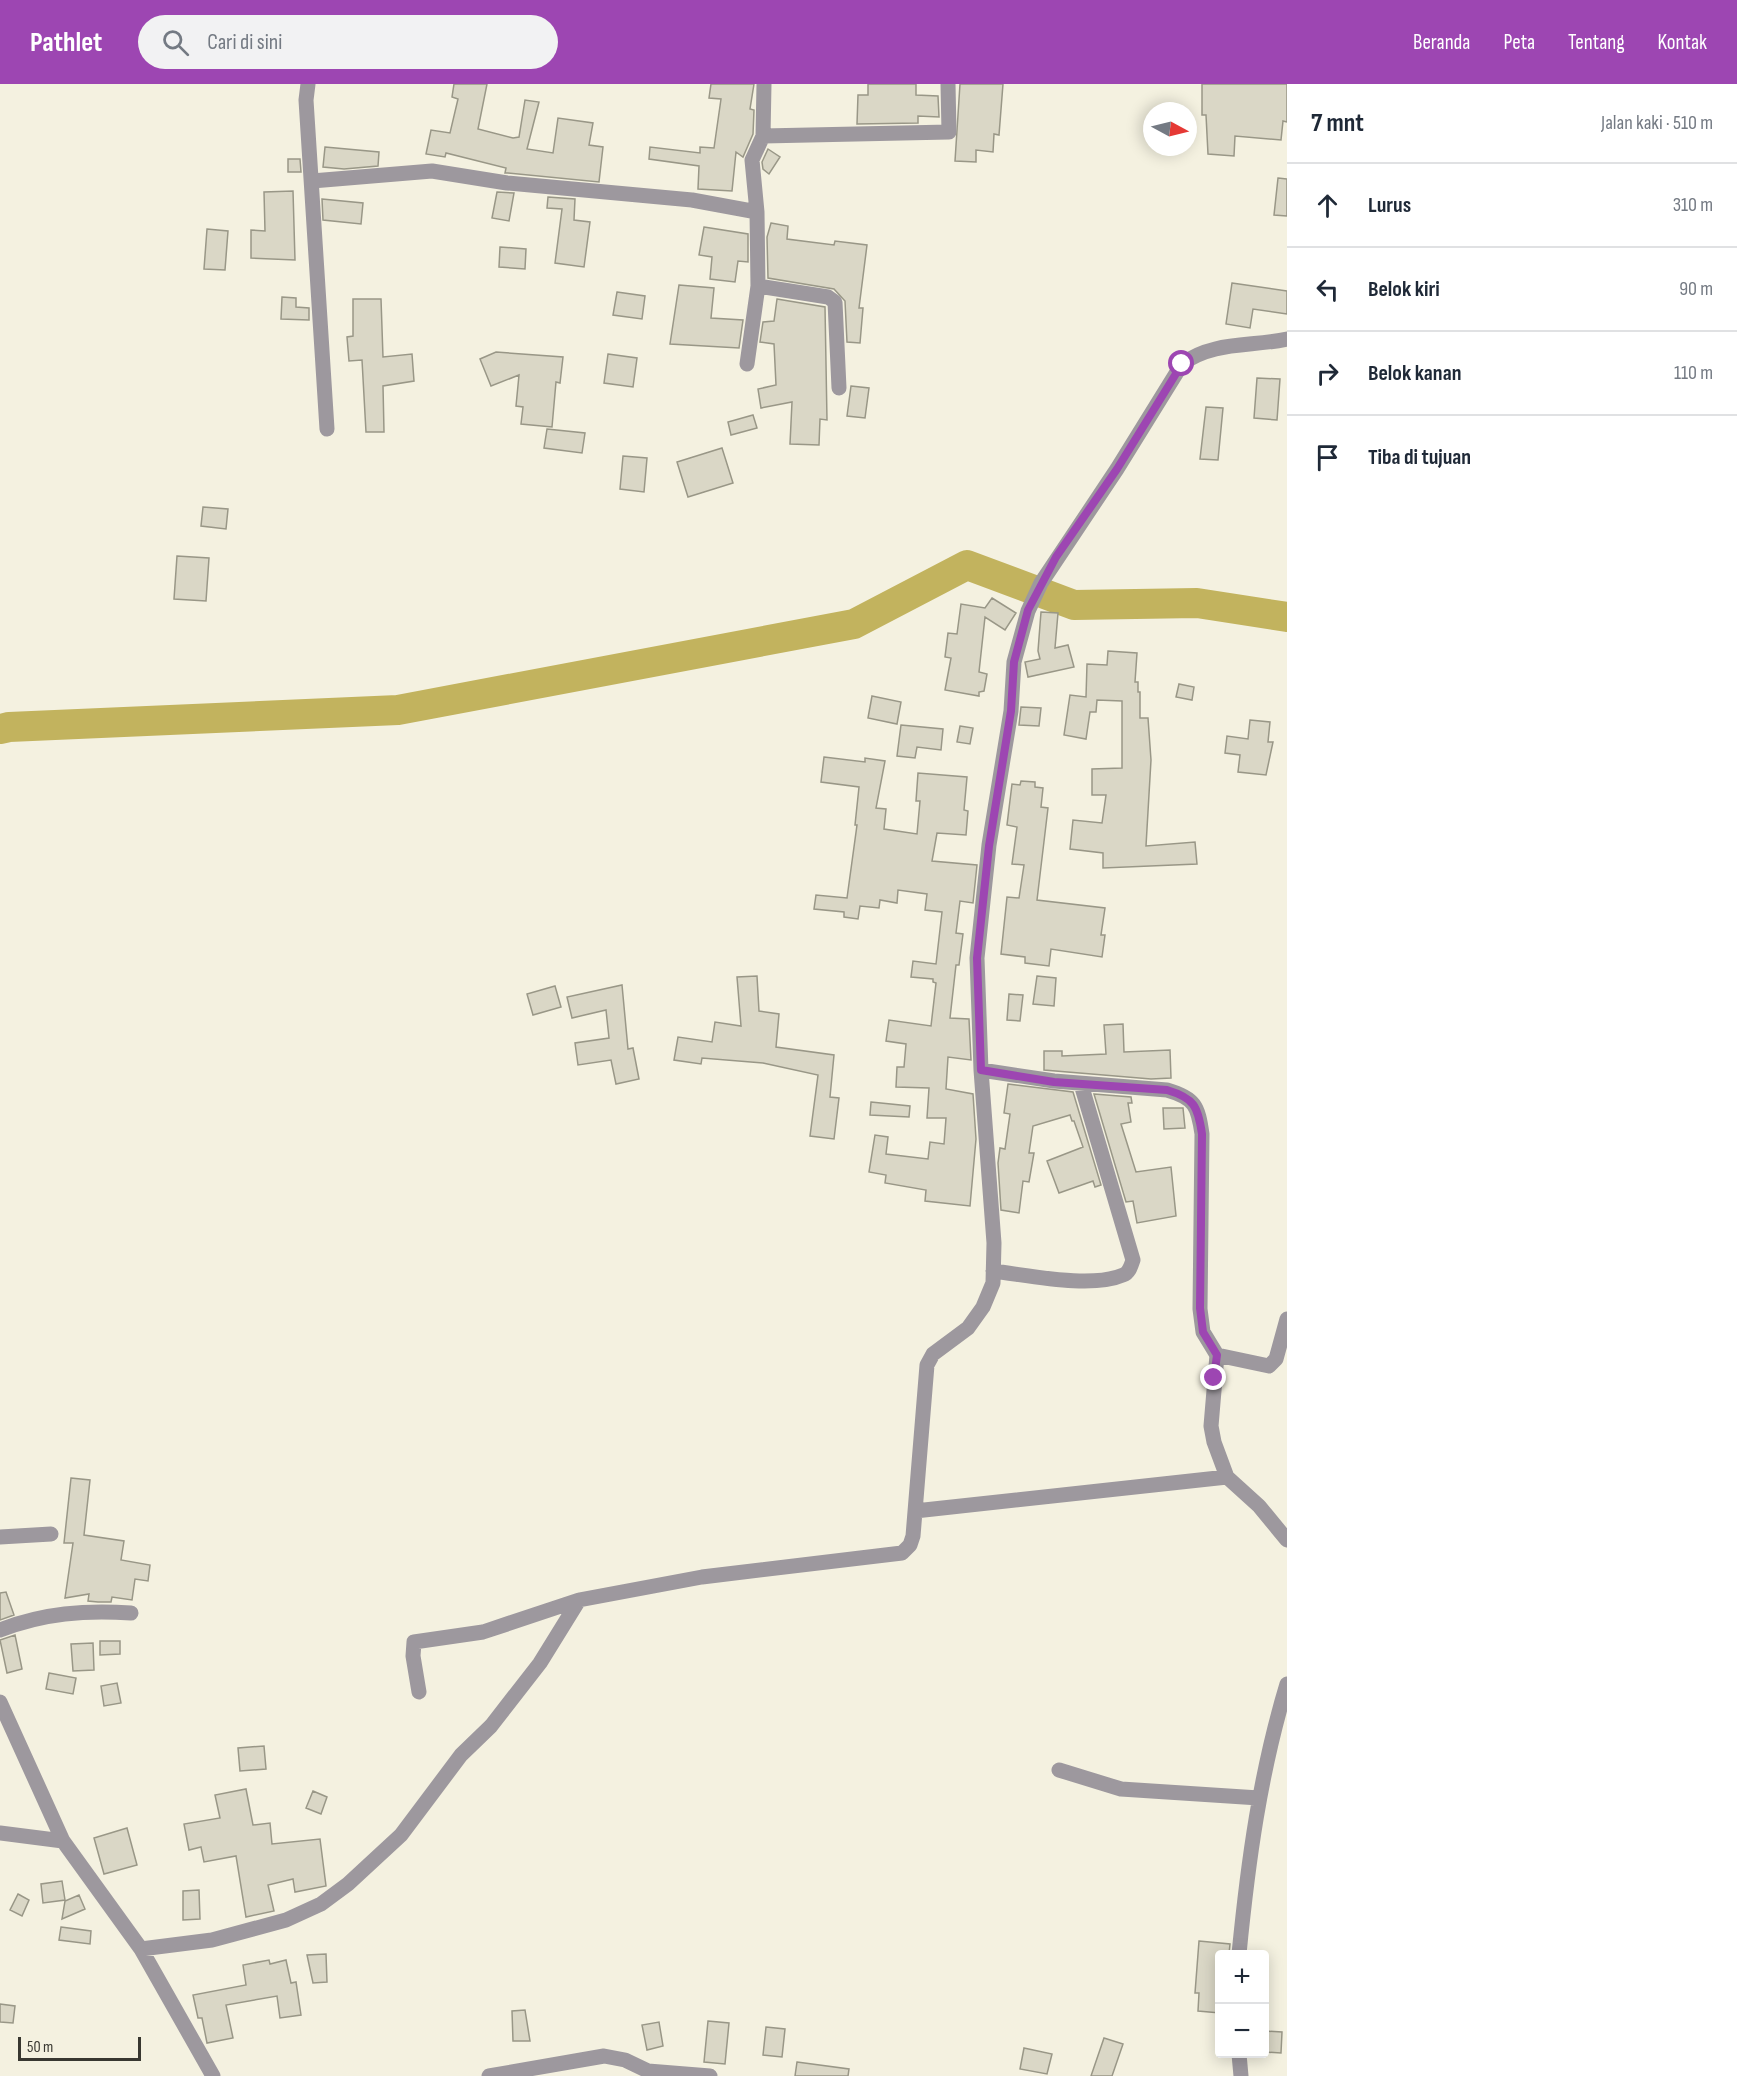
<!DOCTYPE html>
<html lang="id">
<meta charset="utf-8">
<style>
:root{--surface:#fff;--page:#f2f2f3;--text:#1f2937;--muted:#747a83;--line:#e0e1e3;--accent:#9d46b2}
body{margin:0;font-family:"Sofia Sans Condensed",sans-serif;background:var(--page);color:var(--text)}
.controls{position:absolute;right:18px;bottom:18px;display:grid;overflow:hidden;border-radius:6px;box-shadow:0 3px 15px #0003}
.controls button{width:54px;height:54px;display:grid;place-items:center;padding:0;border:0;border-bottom:2px solid var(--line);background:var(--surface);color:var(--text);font:30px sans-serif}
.compass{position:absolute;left:1143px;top:18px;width:54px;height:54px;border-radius:50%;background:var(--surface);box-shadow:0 3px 15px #0003;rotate:97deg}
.scale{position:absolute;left:18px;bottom:15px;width:123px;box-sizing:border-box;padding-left:6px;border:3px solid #383730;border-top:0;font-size:16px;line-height:21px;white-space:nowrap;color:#383730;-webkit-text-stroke:4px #f4f1e0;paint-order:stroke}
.stop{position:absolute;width:18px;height:18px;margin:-14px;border:4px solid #9d46b2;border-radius:50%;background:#fff}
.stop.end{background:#9d46b2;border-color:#fff;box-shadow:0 2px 6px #0008}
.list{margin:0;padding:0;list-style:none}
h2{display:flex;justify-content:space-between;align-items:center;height:78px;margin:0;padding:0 24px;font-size:26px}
h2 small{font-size:20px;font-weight:400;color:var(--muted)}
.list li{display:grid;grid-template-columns:39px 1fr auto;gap:18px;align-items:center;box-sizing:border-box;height:84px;padding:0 24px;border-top:2px solid var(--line)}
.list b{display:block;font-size:22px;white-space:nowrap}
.list em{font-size:20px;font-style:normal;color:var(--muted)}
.icon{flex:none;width:33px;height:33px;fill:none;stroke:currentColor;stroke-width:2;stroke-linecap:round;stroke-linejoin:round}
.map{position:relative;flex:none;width:1287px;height:1992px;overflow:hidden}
header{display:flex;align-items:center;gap:36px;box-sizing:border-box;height:84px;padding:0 30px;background:var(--accent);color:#fff}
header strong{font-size:28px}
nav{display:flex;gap:33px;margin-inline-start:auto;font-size:21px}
.search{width:420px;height:54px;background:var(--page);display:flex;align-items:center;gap:15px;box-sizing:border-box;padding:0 21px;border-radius:33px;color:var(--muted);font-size:22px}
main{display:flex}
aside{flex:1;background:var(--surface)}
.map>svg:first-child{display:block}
</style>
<header>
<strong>Pathlet</strong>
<div class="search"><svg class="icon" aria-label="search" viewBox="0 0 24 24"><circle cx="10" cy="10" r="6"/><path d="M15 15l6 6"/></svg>Cari di sini</div>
<nav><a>Beranda</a><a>Peta</a><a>Tentang</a><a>Kontak</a></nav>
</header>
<main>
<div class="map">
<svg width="1287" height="1992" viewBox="0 0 1287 1992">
<rect width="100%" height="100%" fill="#f4f1e0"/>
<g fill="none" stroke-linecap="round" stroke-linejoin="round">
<path stroke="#c2b35e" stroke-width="30" d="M0,645L9,643L398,626L854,540L967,481L1074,521L1197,519L1287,533"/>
</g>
<path fill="#dad7c6" stroke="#999787" stroke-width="1.5" d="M454,0H487L478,45L513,54L519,53L525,16L539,18L527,65L553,69L558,34L593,39L589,61L603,63L599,98L508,89H505L506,84L446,69L445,73L426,70L431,46L450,49L458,15L452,13Z
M711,0H754L750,25L754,26L753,50L743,73L736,68L732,107L698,105L699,82L649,75L650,63L700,69V63L714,64L721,15L709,14Z
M868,0H916V11L938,12L939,33L918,32V39L857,40L858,11H868Z
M960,0H1003L999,51L994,50L993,68L976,66V78L955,77Z
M1202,0H1287V38L1283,37L1281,56L1235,52L1234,72L1208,70L1206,31H1202Z
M325,63L379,68L378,82L344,85L323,83Z
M768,65L780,73L769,90L763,85L762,78Z
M288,75H300L301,88H288Z
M1278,94L1287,95V132L1274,131Z
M293,107L295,176L251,174V146L265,147L264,108Z
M497,108L514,109L509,137L492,134Z
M548,113L575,115L574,136L590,138L584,183L555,179L562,125L547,124Z
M322,115L363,119L361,140L323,136Z
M771,139L788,142L787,155L834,161L835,157L867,161L859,224H863L860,259L847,258L845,217L834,205L768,194L767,153Z
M704,143L748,150V178L738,177L735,198L710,195L712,173L699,171Z
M207,145L228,147L225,186L204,185Z
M500,163L526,165L525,185L499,183Z
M1232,199L1287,207V230L1253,225L1250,244L1226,240Z
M679,201L714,204L711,234L743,236L739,264L670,260Z
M617,208L645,212L642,235L613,231Z
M282,213L296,214V223L309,224V236L281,235Z
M353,215H381L383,273L412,270L414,297L383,302L384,348H366L362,276L349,277L347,253L353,252Z
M777,215L825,223L827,336L820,335L819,361L790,360L792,318L761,324L758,305L776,301L774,260L760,258L763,238L774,237Z
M496,268L563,273L560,299L556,298L552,343L521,340L523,323L516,322L519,291L491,302L480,275Z
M608,270L637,274L633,303L604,299Z
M1257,294L1280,295L1277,336L1254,334Z
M851,302L869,304L865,334L847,332Z
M1206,323L1223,324L1218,376L1200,375Z
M753,331L757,344L731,351L728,338Z
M547,345L585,349L582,369L544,364Z
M722,364L733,399L688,413L677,378Z
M623,372L647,374L644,408L620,405Z
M203,423L228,425L226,445L201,442Z
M177,472L209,474L206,517L174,515Z
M992,514L1016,529L1005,546L985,533L979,588L987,590L984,607L979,608V612L945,606L951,574L945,573L948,549L957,550L961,520L985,524Z
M1041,528L1058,529L1055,564L1068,561L1074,583L1028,593L1025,578L1040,575L1038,567Z
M1108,567L1137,569L1135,598H1138V608H1140V634H1148L1151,676L1146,762L1195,758L1197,780L1103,784V769L1070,765L1073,736L1102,739L1106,711H1092V685L1122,684V617L1097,616L1096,628H1090L1086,655L1064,651L1070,611L1086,613L1087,580L1107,581Z
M1179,600L1194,603L1192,616L1176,613Z
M872,612L901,618L897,640L868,634Z
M1021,623L1041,624L1039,642L1019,641Z
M1250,636L1270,638L1268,658H1273L1266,691L1238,688L1240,671L1225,669L1227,652L1248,655Z
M901,641L943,645L941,666L917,663L915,674L897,672Z
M960,642L973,644L970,660L957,658Z
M824,673L865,678V674L885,677L876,724L886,725L884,745L917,750L920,717H916L918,689L967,693L964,726L968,727L966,751L937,749L932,777L977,781L973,819L960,817L956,849L963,850L959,881H956L950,934L969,935L971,976L948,973L946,1005L973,1010L976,1055L970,1122L925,1117L926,1106L885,1099L886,1091L869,1088L875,1051L888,1053L886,1070L928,1075L930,1058L944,1060L946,1034H927L929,1004L896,1003L897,983H904L906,960L886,957L889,936L931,942L936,899L933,898V895L911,893L913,877L936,880L942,828L925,826L927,810L898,806L897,819L880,816L879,824L860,822L858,835L844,833V828L814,825L816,811L847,814L857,741H855L859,703L821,698Z
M1021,697L1035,698V703L1043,704L1041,723L1048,724L1037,816L1105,824L1101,851H1105L1102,873L1051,865L1049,882L1025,879V873L1001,870L1007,813L1019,814L1024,781L1012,780L1017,743L1007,741L1012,700L1020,701Z
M757,892L759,927L779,930L776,963L834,971L830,1013L839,1014L834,1055L810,1052L818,991L763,979L702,974L701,980L674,976L678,953L712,958L715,938L741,942L737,893Z
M1037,892L1056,894L1054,922L1033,920Z
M622,901L628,965L633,964L639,995L616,1000L611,976L578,981L575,959L609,954L606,926L572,934L567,913Z
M555,902L561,923L533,931L527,910Z
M1009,910L1023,911L1020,937L1007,936Z
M1123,940L1124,968L1170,966L1171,994L1151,995L1044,986V967H1062V972L1106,970L1104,941Z
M1008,1000L1073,1008L1101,1101L1095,1103L1093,1097L1059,1109L1047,1077L1083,1063L1074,1037H1072L1070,1031L1033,1042L1029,1069H1034L1029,1098L1023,1097L1019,1129L1001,1126L998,1079L1000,1064L1005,1065L1010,1030L1004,1029Z
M1094,1010L1131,1013L1132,1019H1128L1131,1038L1121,1040L1136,1088L1171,1083L1176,1132L1137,1139L1133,1117L1126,1118Z
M871,1018L910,1022L909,1033L870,1031Z
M1163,1024H1183L1185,1044L1164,1045Z
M71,1394L90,1396L84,1451L124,1457L121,1476L150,1481L148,1497L135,1495L132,1516L112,1513L111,1518H98L88,1517L89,1510L65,1514L73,1459H64Z
M6,1508L14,1531L0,1536V1509Z
M15,1551L22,1585L7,1589L0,1556Z
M100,1557H120V1570L100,1571Z
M93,1559L94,1586L73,1587L71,1560Z
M49,1589L76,1594L73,1610L46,1605Z
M117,1599L121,1619L104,1622L101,1602Z
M264,1662L266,1685L240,1687L238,1664Z
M246,1705L253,1741L270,1739L272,1760L320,1755L326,1802L295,1808L293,1795L268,1801L274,1827L246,1833L236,1772L204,1778L201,1763L189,1766L184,1740L220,1734L215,1711Z
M313,1707L327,1713L321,1730L306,1724Z
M127,1744L137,1781L104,1790L94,1754Z
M62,1797L65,1816L43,1819L41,1800Z
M199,1806L200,1835L183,1836V1807Z
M18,1810L29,1816L22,1832L10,1826Z
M79,1811L85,1825L62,1835L65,1817Z
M61,1843L91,1847L90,1860L59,1856Z
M1199,1857L1230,1860L1229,1870H1220V1929L1198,1927L1199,1909H1195Z
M326,1870L327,1898L313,1899L307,1871Z
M269,1876L270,1880L286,1876L291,1899L296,1898L301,1931L280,1934L277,1912L226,1921L233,1954L207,1959L202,1934H198L193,1911L246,1901L243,1881Z
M0,1920L15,1922L13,1939L0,1938Z
M525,1926L530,1957H513L512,1927Z
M708,1937L729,1939L725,1980L704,1978Z
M659,1938L663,1962L647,1966L642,1941Z
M766,1943L785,1945L782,1973L763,1971Z
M1264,1947L1282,1948L1281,1969L1264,1968Z
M1104,1954L1123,1960L1112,1992H1091Z
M1024,1964L1052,1970L1047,1990L1020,1985Z
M797,1978L849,1985L848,1992H795Z"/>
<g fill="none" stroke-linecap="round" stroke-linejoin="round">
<path stroke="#9d989e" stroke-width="15" d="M308,0L306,16L327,345
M763,52L949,48L948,0
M312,97L432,87L507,99L692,116L757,128L758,202L828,213L835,218L839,304
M757,128L752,76L763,52L764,0
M747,280L758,202
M981,986L1054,997L1167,1006C1195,1014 1198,1022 1202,1050L1200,1225L1203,1248L1217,1271L1211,1342L1214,1358L1227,1393L1259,1422L1287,1456
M993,1187C1028,1191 1091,1205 1123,1191C1129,1189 1131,1182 1133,1176L1081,1000
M1217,1271L1269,1282L1276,1275L1287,1235
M915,1427L1227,1393
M0,1453L51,1450
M0,1546C44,1529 85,1526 131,1529
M419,1608L413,1572L414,1558L483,1548L579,1516
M0,1618L63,1757L141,1865L213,1992
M1059,1686L1121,1705L1259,1714
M0,1749L63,1757
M141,1865L212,1856L286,1836L321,1820L348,1800L401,1751L461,1671L491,1642L540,1579L579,1516L702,1493L902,1469L910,1461L913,1452L927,1281L933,1270L968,1244L983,1223L993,1199L994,1159L981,986L977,874L989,761L1011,627L1014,578L1028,527L1041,499L1117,385L1182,280C1213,257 1251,263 1287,255
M1239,1870C1248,1778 1260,1689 1287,1600
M1239,1970L1241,1992
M489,1992L604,1972L625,1976L648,1987L710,1992"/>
</g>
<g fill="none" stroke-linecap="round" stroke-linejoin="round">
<path stroke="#9d46b2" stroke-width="8" d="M1182,280L1117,385L1056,473L1028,526L1014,578L1011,627L989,762L977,874L981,986L1054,998L1167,1006C1194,1014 1198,1022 1202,1050L1200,1224L1203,1248L1217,1271L1214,1294"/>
</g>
</svg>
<div class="controls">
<button>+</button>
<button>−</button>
</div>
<svg class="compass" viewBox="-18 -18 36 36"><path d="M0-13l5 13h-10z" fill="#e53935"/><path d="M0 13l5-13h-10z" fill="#747a83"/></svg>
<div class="scale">50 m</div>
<div class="stop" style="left:1182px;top:280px"></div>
<div class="stop end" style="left:1214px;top:1294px"></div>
</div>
<aside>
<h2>7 mnt<small>Jalan kaki · 510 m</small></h2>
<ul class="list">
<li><svg class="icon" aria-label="ahead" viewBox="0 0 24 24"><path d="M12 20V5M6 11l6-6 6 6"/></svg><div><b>Lurus</b></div><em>310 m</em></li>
<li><svg class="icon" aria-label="left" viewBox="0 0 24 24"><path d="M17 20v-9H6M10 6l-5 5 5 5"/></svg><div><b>Belok kiri</b></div><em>90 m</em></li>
<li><svg class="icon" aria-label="right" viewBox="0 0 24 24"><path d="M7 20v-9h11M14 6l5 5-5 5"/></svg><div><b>Belok kanan</b></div><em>110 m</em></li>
<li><svg class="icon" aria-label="arrive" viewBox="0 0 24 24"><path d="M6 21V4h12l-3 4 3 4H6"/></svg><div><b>Tiba di tujuan</b></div></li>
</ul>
</aside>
</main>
